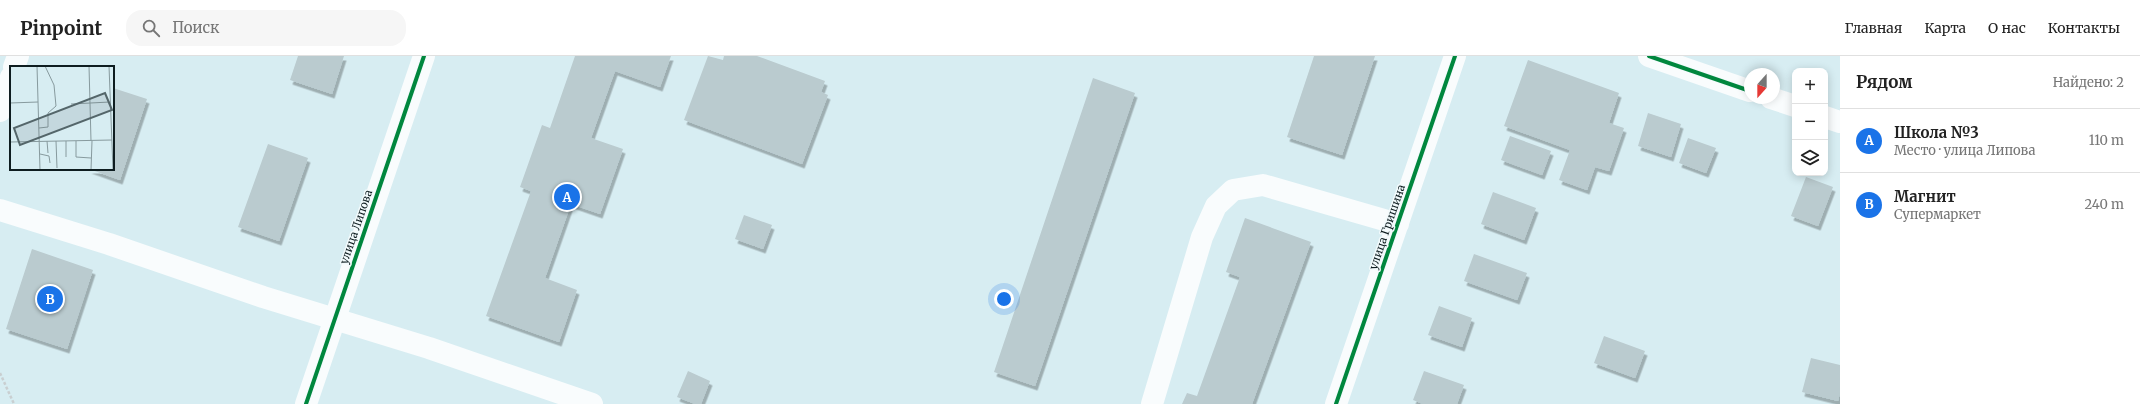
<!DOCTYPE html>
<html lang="ru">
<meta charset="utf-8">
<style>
:root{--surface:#fff;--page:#f6f6f6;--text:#222;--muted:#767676;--line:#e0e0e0;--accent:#1a73e8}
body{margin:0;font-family:Merriweather,serif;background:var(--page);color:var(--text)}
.controls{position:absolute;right:12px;top:12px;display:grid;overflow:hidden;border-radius:8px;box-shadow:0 2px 10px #0003}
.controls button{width:36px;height:36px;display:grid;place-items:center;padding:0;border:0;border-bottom:1px solid var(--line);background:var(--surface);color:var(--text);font:20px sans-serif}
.compass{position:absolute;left:1744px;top:12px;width:36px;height:36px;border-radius:50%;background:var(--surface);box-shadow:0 2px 10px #0003;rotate:201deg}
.you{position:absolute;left:1004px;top:243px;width:14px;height:14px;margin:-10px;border:3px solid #fff;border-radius:50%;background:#1a73e8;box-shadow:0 0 0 6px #1a73e833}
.badge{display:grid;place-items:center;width:26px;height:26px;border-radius:50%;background:var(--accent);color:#fff;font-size:13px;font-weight:700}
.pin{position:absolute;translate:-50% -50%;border:2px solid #fff;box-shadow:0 1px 4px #0006}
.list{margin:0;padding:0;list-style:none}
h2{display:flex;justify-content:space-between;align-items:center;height:52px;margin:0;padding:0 16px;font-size:17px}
h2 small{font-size:13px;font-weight:400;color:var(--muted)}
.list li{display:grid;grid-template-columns:26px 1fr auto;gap:12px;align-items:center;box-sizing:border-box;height:64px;padding:0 16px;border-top:1px solid var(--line)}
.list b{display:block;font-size:15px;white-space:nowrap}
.list p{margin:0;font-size:13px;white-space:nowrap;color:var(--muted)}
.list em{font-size:13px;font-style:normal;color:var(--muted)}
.icon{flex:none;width:22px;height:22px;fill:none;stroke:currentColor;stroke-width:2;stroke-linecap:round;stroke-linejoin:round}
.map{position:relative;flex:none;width:1840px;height:348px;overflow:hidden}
header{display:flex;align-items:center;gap:24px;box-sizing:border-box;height:56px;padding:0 20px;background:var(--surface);border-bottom:1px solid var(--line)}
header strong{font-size:19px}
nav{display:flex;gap:22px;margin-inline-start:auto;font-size:14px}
.search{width:280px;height:36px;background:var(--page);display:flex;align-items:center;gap:10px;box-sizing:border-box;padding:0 14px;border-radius:16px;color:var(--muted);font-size:15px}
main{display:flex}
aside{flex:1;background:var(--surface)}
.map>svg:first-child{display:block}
</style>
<header>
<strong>Pinpoint</strong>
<div class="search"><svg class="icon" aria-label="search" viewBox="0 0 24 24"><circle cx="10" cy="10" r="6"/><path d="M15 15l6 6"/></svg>Поиск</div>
<nav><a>Главная</a><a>Карта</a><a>О нас</a><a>Контакты</a></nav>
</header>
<main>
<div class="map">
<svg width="1840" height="348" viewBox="0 0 1840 348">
<defs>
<filter id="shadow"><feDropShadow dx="2.5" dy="4.5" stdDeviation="0" flood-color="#0004"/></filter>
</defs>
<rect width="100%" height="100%" fill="#d7edf2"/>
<path fill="#bacbcf" filter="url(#shadow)" d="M298,0H344L332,38L290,24Z
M575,0H671L660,31L615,15L591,82L623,93L600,158L571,148L545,222L577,234L559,286L486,260L531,135L520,131L542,69L550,72Z
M708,0L723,4L724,0H757L825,25L821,36L828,39L802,108L684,64Z
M1314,0H1375L1342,99L1287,81Z
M1528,4L1619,37L1609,67L1624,72L1609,115L1595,111L1587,134L1559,124L1570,94L1504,70Z
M1093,22L1135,37L1035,330L994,316Z
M113,32L147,43L120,124L89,113H113Z
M1648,57L1681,68L1671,101L1638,90Z
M1510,80L1551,95L1542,119L1501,104Z
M1688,82L1716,92L1706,117L1679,107Z
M268,88L308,102L279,185L238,171Z
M1806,121L1833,131L1818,170L1791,160Z
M1493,136L1536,152L1524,184L1481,168Z
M744,159L772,169L763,193L735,183Z
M1245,162L1311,186L1252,348H1182L1187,337L1197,340L1240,221L1226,216Z
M32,193L93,214L67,293L6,273Z
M1474,198L1527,217L1517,244L1464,225Z
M1439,250L1472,262L1462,291L1428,279Z
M1604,280L1645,295L1635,322L1594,307Z
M1811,302L1840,309V337L1838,345L1802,336Z
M688,315L710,325L701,348H695L677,341Z
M1424,315L1464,329L1457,348H1423L1413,344Z"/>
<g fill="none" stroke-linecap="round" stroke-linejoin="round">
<path stroke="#c9cfd1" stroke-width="2.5" stroke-dasharray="3 2" stroke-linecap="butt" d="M0,317L14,348"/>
<path stroke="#f9fcfd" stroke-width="22" d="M1649,0L1750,35
M14,11L18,0
M1771,42L1795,50
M0,55L11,21
M1825,61L1840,66
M0,154L109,188L263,241L429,292L592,348
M306,348L424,0
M1152,348L1202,181L1216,150L1233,134L1263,129L1398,168
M1336,348L1455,0"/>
<defs>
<path id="cycleway" d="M1649,0L1750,35
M306,348L424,0
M1336,348L1455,0"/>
</defs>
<use href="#cycleway" stroke="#f2fafc" stroke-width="6"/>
<use href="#cycleway" stroke="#00873e" stroke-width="4"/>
</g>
<g text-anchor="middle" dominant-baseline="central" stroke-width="3" stroke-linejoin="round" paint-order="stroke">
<g font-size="11" fill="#0e1d20" stroke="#f2fafc">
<text transform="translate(356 171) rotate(-71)">улица Липова</text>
<text transform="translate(1387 171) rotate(-71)">улица Гришина</text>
</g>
</g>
<g transform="translate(10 10)">
<rect width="104" height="104" fill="#d7edf2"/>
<path fill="none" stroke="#879a9e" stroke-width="1" d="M27,0L30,104M79,0L81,75M99,0L103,104M0,37L28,36M61,38L100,36M29,62L38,61V47L46,40L44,19L35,0M37,75L38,87M46,75L47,102M66,75V91L81,92M0,76L102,74M30,88L39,90L40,97M56,91V75M81,104L82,75"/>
<path fill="#54666a" fill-opacity="0.15" stroke="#54666a" stroke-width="2" d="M95,27L102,44L10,79L4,62Z"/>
<rect width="104" height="104" fill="none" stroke="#0e1d20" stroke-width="2"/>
</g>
</svg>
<div class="controls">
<button>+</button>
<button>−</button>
<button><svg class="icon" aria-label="layers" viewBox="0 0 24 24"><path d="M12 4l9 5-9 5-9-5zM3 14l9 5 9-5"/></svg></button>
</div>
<svg class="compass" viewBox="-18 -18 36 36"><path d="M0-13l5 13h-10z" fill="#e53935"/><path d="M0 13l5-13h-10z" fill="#767676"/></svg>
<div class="you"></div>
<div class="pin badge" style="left:567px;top:141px">A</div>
<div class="pin badge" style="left:50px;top:243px">B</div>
</div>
<aside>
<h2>Рядом<small>Найдено: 2</small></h2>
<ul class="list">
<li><span class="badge">A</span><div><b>Школа №3</b><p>Место · улица Липова</p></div><em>110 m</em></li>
<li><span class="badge">B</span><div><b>Магнит</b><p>Супермаркет</p></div><em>240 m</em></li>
</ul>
</aside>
</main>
